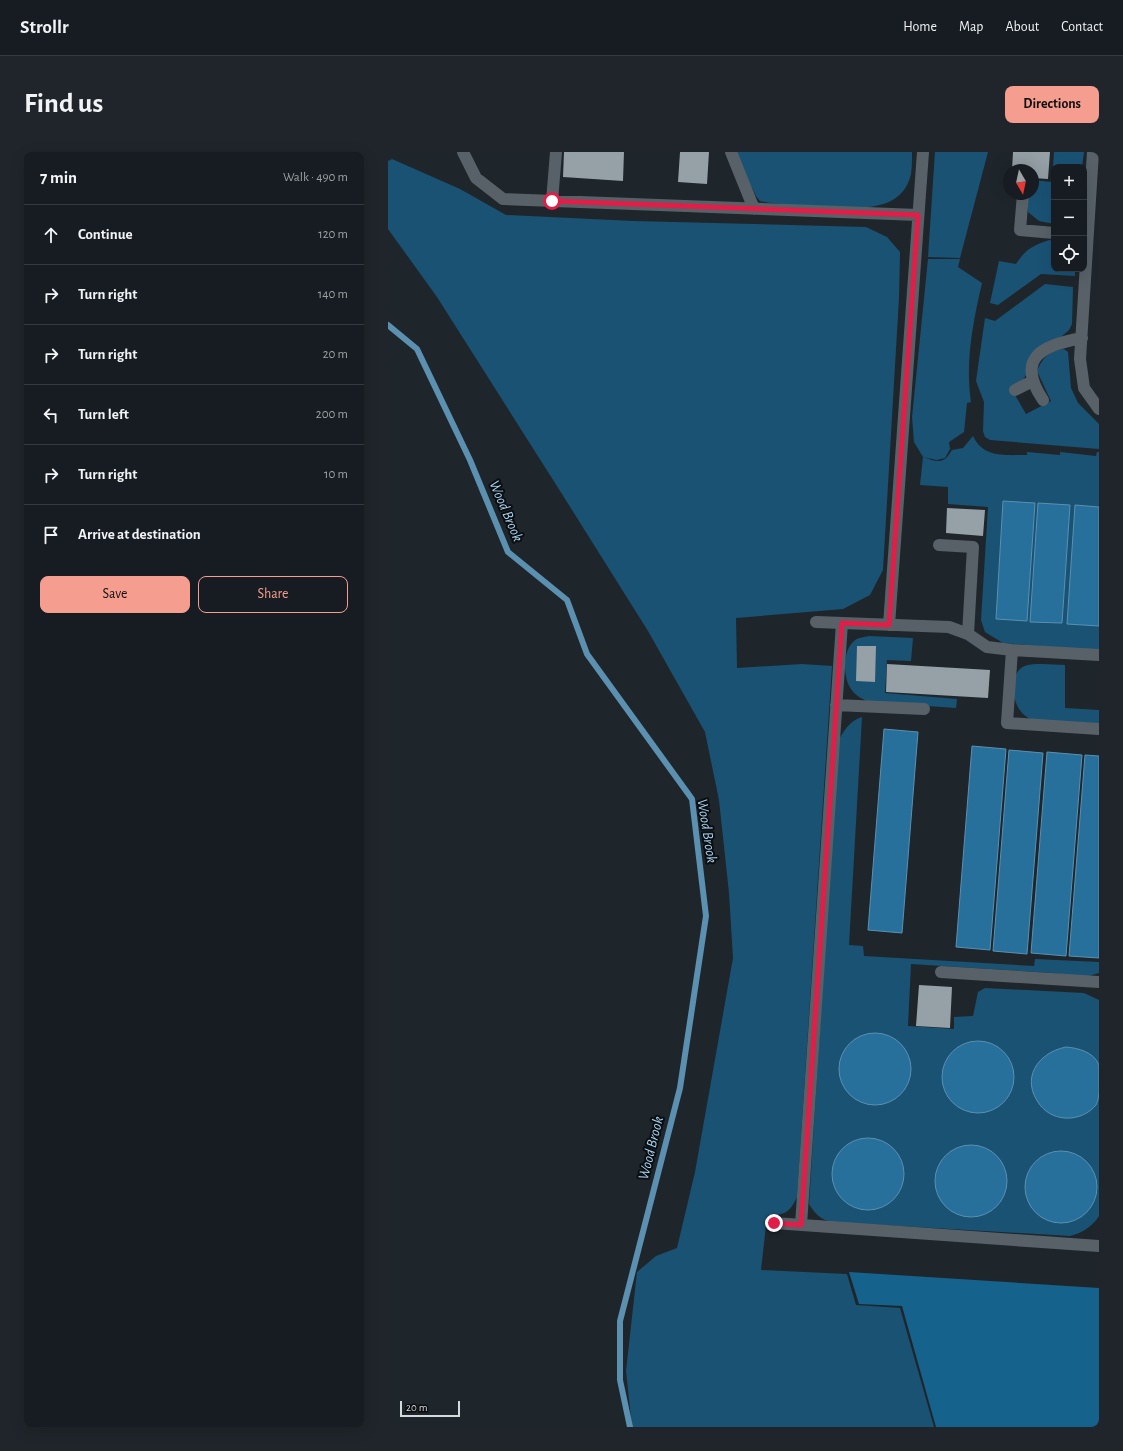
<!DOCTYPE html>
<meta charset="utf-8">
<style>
:root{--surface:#161c21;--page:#1f252a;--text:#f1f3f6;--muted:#9ea1a5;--line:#353a3f;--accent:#f59d8e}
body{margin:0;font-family:"Alegreya Sans",sans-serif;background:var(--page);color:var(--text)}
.controls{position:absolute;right:12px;top:12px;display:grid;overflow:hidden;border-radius:8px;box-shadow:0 4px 16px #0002}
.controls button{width:36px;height:36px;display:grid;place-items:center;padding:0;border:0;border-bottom:1px solid var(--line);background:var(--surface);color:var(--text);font:20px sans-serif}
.compass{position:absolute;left:615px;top:12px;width:36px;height:36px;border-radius:50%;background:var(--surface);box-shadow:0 4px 16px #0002;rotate:171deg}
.scale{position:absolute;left:12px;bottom:10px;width:60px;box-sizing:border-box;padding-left:4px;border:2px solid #d5dade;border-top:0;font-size:11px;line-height:14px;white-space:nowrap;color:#d5dade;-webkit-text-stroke:3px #0b0e11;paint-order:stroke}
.stop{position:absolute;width:12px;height:12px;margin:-9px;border:3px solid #e11d48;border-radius:50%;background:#fff}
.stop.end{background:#e11d48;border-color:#fff;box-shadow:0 1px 4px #0008}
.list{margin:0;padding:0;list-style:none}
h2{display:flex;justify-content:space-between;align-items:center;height:52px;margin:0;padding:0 16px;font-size:17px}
h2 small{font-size:13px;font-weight:400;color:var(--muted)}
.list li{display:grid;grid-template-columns:26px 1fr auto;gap:12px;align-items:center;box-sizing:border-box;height:60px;padding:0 16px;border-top:1px solid var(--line)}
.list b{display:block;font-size:15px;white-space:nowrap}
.list em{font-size:13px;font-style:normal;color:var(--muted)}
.actions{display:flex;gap:8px;padding:12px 16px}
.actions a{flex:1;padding:9px 0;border:1px solid var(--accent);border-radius:8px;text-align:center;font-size:14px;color:var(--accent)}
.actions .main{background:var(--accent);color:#111}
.icon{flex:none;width:22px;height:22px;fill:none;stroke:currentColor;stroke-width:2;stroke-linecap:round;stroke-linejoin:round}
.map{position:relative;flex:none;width:711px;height:1275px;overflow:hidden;border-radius:8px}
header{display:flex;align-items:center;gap:24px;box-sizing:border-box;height:56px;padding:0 20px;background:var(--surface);border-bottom:1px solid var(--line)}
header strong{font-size:19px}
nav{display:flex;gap:22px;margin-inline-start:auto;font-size:14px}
.intro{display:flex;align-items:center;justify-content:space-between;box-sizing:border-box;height:96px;padding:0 24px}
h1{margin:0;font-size:28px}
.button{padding:10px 18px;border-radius:8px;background:var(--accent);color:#111;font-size:14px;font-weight:700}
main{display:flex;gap:24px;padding:0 24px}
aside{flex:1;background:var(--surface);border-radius:8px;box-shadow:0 4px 16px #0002}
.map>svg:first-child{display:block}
</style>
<header>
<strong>Strollr</strong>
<nav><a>Home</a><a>Map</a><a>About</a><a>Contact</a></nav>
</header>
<div class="intro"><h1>Find us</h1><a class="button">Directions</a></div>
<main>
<aside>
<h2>7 min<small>Walk · 490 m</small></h2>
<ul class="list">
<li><svg class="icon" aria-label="ahead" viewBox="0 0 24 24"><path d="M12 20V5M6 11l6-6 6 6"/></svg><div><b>Continue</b></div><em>120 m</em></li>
<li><svg class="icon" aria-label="right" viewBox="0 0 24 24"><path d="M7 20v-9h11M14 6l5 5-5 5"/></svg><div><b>Turn right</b></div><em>140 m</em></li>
<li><svg class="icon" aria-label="right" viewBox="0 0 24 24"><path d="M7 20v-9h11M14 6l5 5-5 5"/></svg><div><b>Turn right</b></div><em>20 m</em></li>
<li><svg class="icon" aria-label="left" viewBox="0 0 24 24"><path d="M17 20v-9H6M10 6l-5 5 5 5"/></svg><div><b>Turn left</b></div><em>200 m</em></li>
<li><svg class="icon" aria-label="right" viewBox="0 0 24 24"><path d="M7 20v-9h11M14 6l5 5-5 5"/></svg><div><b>Turn right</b></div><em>10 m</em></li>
<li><svg class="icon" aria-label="arrive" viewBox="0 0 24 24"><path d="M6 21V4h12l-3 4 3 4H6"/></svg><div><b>Arrive at destination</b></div></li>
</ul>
<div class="actions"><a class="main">Save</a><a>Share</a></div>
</aside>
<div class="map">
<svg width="711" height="1275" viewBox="0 0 711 1275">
<rect width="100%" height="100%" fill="#1e262c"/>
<path fill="#1a5274" d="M346,0H524C524,7 524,15 523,22C514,63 465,56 434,54C414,53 392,53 372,49L368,44Z
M547,0H600L572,106L540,105Z
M666,0H696L694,15H666V72L651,69L640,60V42H645V28L664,30Z
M4,7L72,37L118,63L245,69L478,75L499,85L512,100L511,146L495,418L482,443L455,457L348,466L349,516L414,512L444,514L409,1045C402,1061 396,1063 379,1064L373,1118L459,1122L468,1153L512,1156L546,1275H244L238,1219L249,1120L268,1104L289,1096L307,1020L345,806L341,741L331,648L317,580L260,479L174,342L49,145L0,77V9Z
M661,88L666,89V117H687V124L653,122L610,153L602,151L611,109L628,112C638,97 644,94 661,88Z
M540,107H572L570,115L594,131C585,170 577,210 583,250L579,251L576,280L561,290L562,297L557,306L549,308L535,305C550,310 555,313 564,298L575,296L585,284C595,306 617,303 639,303V300L672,303V300L708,304L709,300H711V499L615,491L597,480L593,468L600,355L560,352V335L532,333L535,305L526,290L524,265Z
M657,132L685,135L684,172L681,178L673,185L657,192L635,228L623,236L638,262L663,249L649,219C654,206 662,198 676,197L680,200L683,236L690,251L711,272V297L602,288L597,285L595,279L596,250L588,229L597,166L607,169Z
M481,484L525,486L523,509L499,508L497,541L569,547L568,556L481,550C474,547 467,543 463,537C455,526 454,499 466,489C469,486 476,485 481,484Z
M654,512L677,513V556L711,558V574C694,573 678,571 661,569C656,568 648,569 643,567C625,561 619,528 633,516C638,512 647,512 654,512Z
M474,565L461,793L475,794L476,804L646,814L647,807L711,810V821L697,825L664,821L523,812L520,874L566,877V865L585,864L590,840L597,836L696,841L711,848V1064C704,1075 694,1081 682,1084L444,1070C433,1068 427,1062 421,1052L450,589C456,579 461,569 474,565Z"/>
<path fill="#15628d" d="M461,1120L711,1136V1275H548L514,1154L471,1152Z"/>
<path fill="#27709c" stroke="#5b90b0" d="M615,349L647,351L639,469L608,467Z
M650,351L682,353L674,471L642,470Z
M687,353L711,355V474L679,472Z
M496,577L530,580L514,781L480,778Z
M584,594L618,597L602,798L568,795Z
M621,598L655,601L639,802L605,799Z
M659,600L694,603L678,804L643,801Z
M697,603L711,604V806L681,804Z
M451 917a36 36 0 1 1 72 0a36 36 0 1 1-72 0Z
M554 925a36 36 0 1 1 72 0a36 36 0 1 1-72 0Z
M678,895C690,896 706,900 711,913C711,919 711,928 711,935C711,941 711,947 708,953C694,970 666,971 652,953C632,927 649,901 678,895Z
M444 1022a36 36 0 1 1 72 0a36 36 0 1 1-72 0Z
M547 1029a36 36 0 1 1 72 0a36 36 0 1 1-72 0Z
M637 1035a36 36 0 1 1 72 0a36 36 0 1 1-72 0Z"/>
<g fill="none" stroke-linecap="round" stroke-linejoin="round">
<path stroke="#5b90b0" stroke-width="6" d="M0,173L29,197L82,308L120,400L179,448L199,502L304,647L318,764L292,936L232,1169V1228L242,1275"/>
</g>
<path fill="#96a0a7" d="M176,0H236L235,29L175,25Z
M292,0H321L319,32L290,30Z
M625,0H662L660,27L645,26V18H624Z
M559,356L597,358L595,384L558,381Z
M469,494H488L487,530L468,529Z
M499,512L602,518L600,546L498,540Z
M531,833L564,835L562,876L528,874Z"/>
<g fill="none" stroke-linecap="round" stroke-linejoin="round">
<path stroke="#586168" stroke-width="12" d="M75,0L88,26L115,47L530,63
M343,0L366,57
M705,0L692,207L696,236L711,257
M635,42L632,78L666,81
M164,49L168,0
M627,238L645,229
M655,248C627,206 654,193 694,186
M551,393L585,395L580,482L599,495L624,498L711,503
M428,470L561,475L580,482
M501,473L535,0
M624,498L619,571L711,577
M448,553L536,557
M553,820L711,830
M386,1071L711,1094
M413,1073L454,471"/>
</g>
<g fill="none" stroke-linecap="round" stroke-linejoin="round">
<path stroke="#e11d48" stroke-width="5" d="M164,49L530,63L501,473L454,471L413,1073L386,1071"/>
</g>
<g text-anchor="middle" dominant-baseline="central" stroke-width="4" stroke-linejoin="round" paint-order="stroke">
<g font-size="15" font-style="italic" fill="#a8d2f0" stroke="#0b0e11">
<text transform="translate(118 359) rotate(67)">Wood Brook</text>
<text transform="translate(319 679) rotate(81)">Wood Brook</text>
<text transform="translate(263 996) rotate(-76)">Wood Brook</text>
</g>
</g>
</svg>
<div class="controls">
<button>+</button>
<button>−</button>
<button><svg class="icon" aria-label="locate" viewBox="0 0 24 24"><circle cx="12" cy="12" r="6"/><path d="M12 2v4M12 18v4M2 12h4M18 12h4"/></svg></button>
</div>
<svg class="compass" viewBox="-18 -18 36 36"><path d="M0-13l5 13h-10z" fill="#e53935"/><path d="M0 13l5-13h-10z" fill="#9ea1a5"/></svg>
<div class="scale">20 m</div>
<div class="stop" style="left:164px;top:49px"></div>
<div class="stop end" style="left:386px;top:1071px"></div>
</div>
</main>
